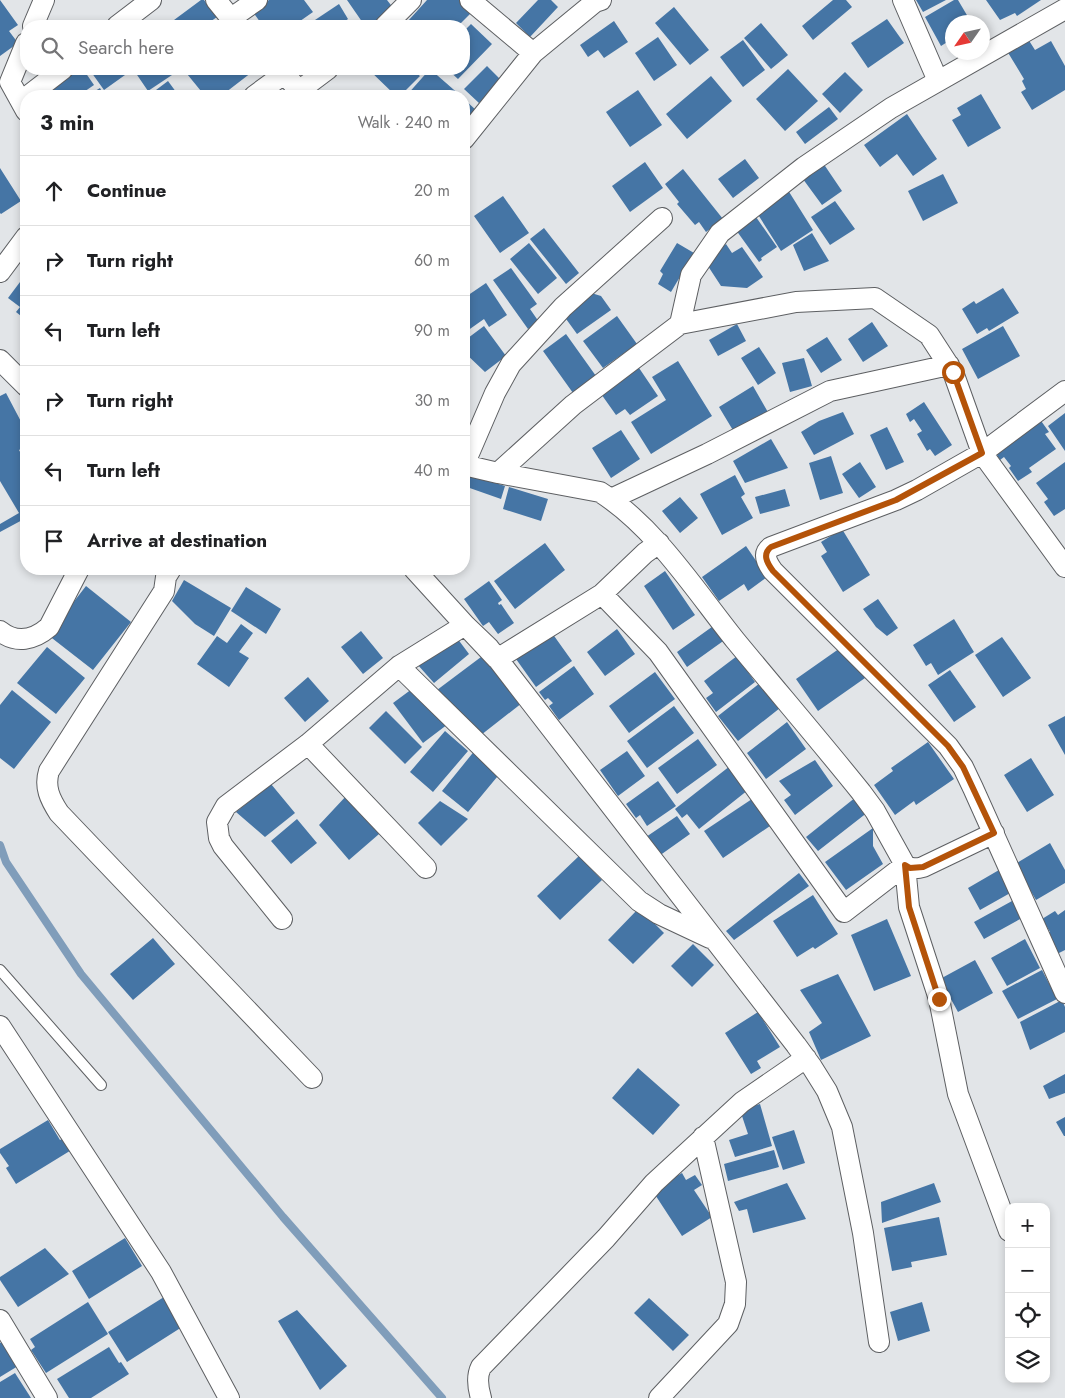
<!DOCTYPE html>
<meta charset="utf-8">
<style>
:root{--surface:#fff;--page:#f2f2f2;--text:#202124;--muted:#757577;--line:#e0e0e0}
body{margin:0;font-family:Jost,sans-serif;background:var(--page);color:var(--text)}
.controls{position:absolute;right:15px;bottom:15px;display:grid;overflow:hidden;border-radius:10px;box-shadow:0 2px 8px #0003}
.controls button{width:45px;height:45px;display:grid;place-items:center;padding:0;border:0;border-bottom:1px solid var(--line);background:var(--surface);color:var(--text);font:25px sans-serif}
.compass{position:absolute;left:945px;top:15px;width:45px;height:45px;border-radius:50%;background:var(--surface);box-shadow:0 2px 8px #0003;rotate:236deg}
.stop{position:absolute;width:15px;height:15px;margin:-11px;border:4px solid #b45309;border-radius:50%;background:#fff}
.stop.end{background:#b45309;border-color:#fff;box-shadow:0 1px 5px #0008}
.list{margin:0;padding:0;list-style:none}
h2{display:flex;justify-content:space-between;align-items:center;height:65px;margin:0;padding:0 20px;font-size:21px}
h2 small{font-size:16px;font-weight:400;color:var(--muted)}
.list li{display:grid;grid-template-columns:32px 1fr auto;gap:15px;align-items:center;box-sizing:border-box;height:70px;padding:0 20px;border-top:1px solid var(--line)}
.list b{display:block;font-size:19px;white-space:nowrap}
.list em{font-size:16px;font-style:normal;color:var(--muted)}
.icon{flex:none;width:28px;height:28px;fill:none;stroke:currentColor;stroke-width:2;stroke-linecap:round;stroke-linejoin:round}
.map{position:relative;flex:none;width:1065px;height:1398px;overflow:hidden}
.search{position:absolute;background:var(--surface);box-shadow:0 2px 8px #0003;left:20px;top:20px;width:450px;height:55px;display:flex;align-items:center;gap:12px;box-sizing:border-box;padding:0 18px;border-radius:20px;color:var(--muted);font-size:19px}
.panel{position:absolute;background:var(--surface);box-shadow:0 2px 8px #0003;left:20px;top:90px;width:450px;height:485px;border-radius:20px}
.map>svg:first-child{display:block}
</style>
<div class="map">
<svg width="1065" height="1398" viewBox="0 0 1065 1398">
<rect width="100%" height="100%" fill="#e2e5e8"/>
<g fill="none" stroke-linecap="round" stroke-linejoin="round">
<path stroke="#809dba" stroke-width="8" d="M0,845L6,862L81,974L283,1217L442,1398"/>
</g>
<path fill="#4575a5" d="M0,0L18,25L9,31L18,43L0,56Z
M201,0H204L217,17L204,26H179L174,20Z
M269,0H304L313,12L293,26H263L253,12Z
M347,0H387L394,9L370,26H365Z
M427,0H464L474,10L458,26H413L408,21Z
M538,0H551L558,7L530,37L516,23Z
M833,0H846L852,7L813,40L802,26Z
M916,0H946L923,12Z
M954,0H958L971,22H952V39L941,46L925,17Z
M986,0H1041L1017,16L1015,13L1000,20Z
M339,4L348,19L344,22L347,25L351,23L353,26H306Z
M674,7L709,50L690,65L655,23Z
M887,19L904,43L868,68L851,43Z
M614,21L628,42L604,58L598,50L588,57L580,45Z
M761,23L788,55L771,69L744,38Z
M471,24L492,44L458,79L447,69H464V31Z
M658,37L677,65L654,81L635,53Z
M1028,39L1035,50L1051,41L1065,66V90L1032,110L1021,92L1026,89L1022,81L1024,79L1007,51Z
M743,40L765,70L743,87L720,57Z
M487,66L501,80L479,103L464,89Z
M72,69H83L94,85L78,96H49L44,88Z
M89,69H131L132,70L104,90Z
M133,69H171L175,73L148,91Z
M183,69H256L221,96H205Z
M368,69H412L420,76L400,96H396Z
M430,69L461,96H406Z
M788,69L818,101L785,131L756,99Z
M845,72L863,90L840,113L822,94Z
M711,76L732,101L687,139L666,114Z
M168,81L179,96H148Z
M100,88L104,96H86L90,94Z
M638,90L662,125L630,147L606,112Z
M981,94L1001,128L968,147L952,120L961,115L957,108Z
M465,100L477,111L464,126V102Z
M829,107L838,119L805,144L796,132Z
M907,114L937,159L913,176L897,154L880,167L864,145Z
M745,159L759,178L733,198L718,179Z
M821,160L842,191L822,205L800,175Z
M645,162L663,188L630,212L612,186Z
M0,168L21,201L1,214L0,213Z
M683,169L723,219L706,232L699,222L695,225L677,204L679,202L665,184Z
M943,174L958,203L923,221L908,191Z
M786,187L813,230L781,251L757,213Z
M503,196L529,233L500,253L474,216Z
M835,201L855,229L830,245L811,217Z
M756,217L777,247L761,258L762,260L759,262L736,230Z
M544,228L579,273L566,284L530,239Z
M812,233L829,261L804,271L793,245Z
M529,243L557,278L538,294L510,259Z
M677,243L694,253L671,292L658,284L663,274L660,271Z
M726,244L732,253L742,247L763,277L747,288L721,286L704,260Z
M511,268L537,304L530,309L539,322L528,329L493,280Z
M26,274V320L16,312L20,307L8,298Z
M486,283L507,315L489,327L484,319L467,331L464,327V298Z
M1003,288L1019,313L989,331L987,328L977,334L962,309L974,301L976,304Z
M588,292L601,296L611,310L577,334L561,312Z
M617,316L637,344L603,368L583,341Z
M872,322L888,346L863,362L848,339Z
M737,324L746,341L718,356L709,340Z
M484,326L506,356L485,372L464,352V341Z
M1003,326L1020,356L978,379L962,349Z
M566,334L596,376L573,393L543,351Z
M827,337L842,360L821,373L806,350Z
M759,347L776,373L758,385L741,358Z
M804,358L812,386L790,392L782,363Z
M678,361L712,416L651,454L631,422L666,400L652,377Z
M637,365L658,396L630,415L625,409L616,415L599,391Z
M753,386L769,414L734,432L719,407Z
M6,393L26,431V437L25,438L26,446L19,450L26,463V470L20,474L26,486V518L0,532V524L19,513L0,481V396Z
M924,402L952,445L935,456L930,449L927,451L917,434L922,431L914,419L910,422L906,414Z
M843,412L854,434L814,455L801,432L819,421Z
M1065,413V451L1048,426Z
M1039,418L1049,432L1045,434L1056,449L1029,468L1032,472L1018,481L1009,468L1011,466L1004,457L1000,460L993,449Z
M887,427L904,462L886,470L870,435Z
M621,430L640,459L611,478L592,448Z
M771,439L788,468L745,483L733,461Z
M831,456L843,493L820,500L809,463Z
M860,462L876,487L859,498L842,474Z
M1065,462V509L1054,516L1044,502L1048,499L1036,483Z
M464,473L505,486L501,499L464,486Z
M735,475L745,494L741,497L753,518L722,535L700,494Z
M509,487L548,499L541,521L503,509Z
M785,489L790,506L760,514L755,497Z
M680,497L698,518L680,533L662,511Z
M842,529L870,575L843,592L821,556L827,552L821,542Z
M545,543L565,570L515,609L494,581Z
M746,546L767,577L748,591L744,584L719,601L702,577Z
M665,571L695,615L673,630L644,586Z
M184,580L231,608L214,636L195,624L172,601Z
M489,581L502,600L498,603L499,605L501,604L514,623L498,634L489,622L483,626L464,599Z
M86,586L131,622L93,670L48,635Z
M246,587L281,609L266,634L231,611Z
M878,599L898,628L887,636L876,627L863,609Z
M954,619L974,652L938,675L931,663L926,666L913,645Z
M241,624L253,633L239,652L249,658L229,687L197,664L217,636L227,643Z
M716,624L726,639L687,667L677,652Z
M617,629L635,654L605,676L587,652Z
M361,631L383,658L363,674L341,647Z
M552,633L572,661L536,687L516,659Z
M1002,637L1031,678L1003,697L975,655Z
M457,638L469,654L434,683L417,664Z
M843,646L865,678L818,711L796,679Z
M47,647L85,678L56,714L17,683Z
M485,654L522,703L481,735L437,690Z
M737,656L755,682L716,712L706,698L713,693L704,681Z
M574,666L594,694L559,720L549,706L553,703L548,698L545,700L539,692Z
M950,670L976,707L954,722L928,685Z
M655,672L675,699L629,733L609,706Z
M308,677L329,701L305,722L284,698Z
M760,683L780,708L738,741L718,716Z
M416,686L448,724L423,743L393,703Z
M12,690L51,722L14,769L0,758V705Z
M674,706L694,733L647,768L627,741Z
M386,711L422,747L405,764L369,728Z
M1065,716V755L1048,725Z
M787,722L806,749L766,779L747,753Z
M445,731L468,751L433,792L410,772Z
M698,739L717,765L677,794L658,768Z
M928,742L954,779L916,805L914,801L895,815L874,785L893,771L891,768Z
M476,749L502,771L468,812L442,791Z
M627,751L645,776L618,796L600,770Z
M1031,758L1054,795L1027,812L1004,775Z
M815,760L833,786L795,815L784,800L791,795L779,781Z
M730,766L748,790L699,829L687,814L682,818L675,809Z
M658,781L676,806L647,826L640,815L636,818L626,804Z
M271,784L295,813L265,837L236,812Z
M348,794L386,828L349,860L319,825Z
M856,797L868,812L818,851L806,837Z
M752,799L770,826L723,858L704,831Z
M440,801L468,819L441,846L418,823Z
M677,816L690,834L659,856L646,837Z
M297,819L317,843L291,864L271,841Z
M873,828V846L883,864L846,890L825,862Z
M1050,843L1065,870V883L1036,900L1015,864Z
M579,856L602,880L560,920L537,896Z
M999,870L1012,892L980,910L968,888Z
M799,873L809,886L734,940L726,931Z
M813,895L838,934L815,949L813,947L797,957L773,921Z
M1012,901L1022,918L984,939L974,922Z
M639,908L664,933L633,964L608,940Z
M1065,910V950L1057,954L1045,935L1050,932L1042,919L1055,911L1058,915Z
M887,919L911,976L874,991L851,935Z
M153,938L175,964L133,1000L110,974Z
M1025,939L1040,968L1007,986L991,958Z
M693,944L714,965L692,987L671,966Z
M975,960L993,993L958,1012L940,979Z
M1042,970L1057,999L1018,1019L1002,991Z
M838,974L871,1036L821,1060L809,1032L822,1023L800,990Z
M1062,1000L1065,1007V1032L1030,1050L1020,1022Z
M758,1012L780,1047L757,1061L761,1068L751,1074L725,1033Z
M638,1068L680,1105L653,1135L612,1098Z
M1065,1074V1093L1049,1099L1043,1086Z
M760,1104L772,1146L735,1157L729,1140L748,1134L740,1110Z
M1065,1117V1136H1064L1056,1122Z
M48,1120L60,1140L66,1137L73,1149L16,1184L6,1168L9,1166L0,1153V1149Z
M794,1130L805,1163L783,1170L772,1137Z
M774,1150L779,1167L728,1181L724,1164Z
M682,1173L686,1180L695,1175L702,1185L694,1190L712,1217L682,1236L652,1190Z
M787,1183L806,1219L753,1233L747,1209L739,1211L734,1202Z
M934,1183L941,1202L882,1223L881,1202Z
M939,1217L947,1255L911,1262L912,1267L892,1271L884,1228Z
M125,1238L142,1266L89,1299L72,1271Z
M45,1248L69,1274L18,1307L0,1280V1277Z
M164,1297L182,1327L127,1362L108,1332Z
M649,1298L689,1335L673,1351L634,1313Z
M88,1302L108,1334L46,1373L31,1350L35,1347L30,1339Z
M922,1302L930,1331L898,1341L890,1312Z
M297,1310L347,1366L320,1390L278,1321Z
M2,1342L18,1366L0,1377V1343Z
M109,1347L119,1363L121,1362L129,1374L91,1398H69L57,1379Z
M15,1373L31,1398H0V1382Z"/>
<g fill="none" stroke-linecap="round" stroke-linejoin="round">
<defs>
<path id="service" d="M0,970L101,1085"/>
<path id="minor" d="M216,0L237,26
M470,0L533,53
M903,0L938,81
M230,19L257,0
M33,26L44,0
M117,26L151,0
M385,26L411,0
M26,43L10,82L26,111
M279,69L305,96
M300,90L328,69
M28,96L63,69
M254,96L284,74
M464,139L533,53L595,2L601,0
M0,272L26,237
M680,324L691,275L720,233L804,167L891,108L1065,9
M0,360L26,386
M1065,391L982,453L917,490L896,500L771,547C762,554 767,563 773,571L948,746L963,767L973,788L1065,993
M464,465L498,473L573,405L680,324L796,302L875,298L929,335L953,372L982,453L1065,567
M464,465L495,393L511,364L563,307L662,218
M498,473L600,492C655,527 695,590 735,640C777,691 820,741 861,792L875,811L905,865C911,869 916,869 923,867L994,833
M611,499L707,454L830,391L949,365
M171,569L166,577L164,591L49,771C44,787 50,799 59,813L312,1078
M414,569L465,625L489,648L796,1045L812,1067L827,1091L842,1127L863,1233L879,1342
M602,594L658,652L844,912L905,865
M0,631C16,644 34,640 49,627L79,569
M399,666L639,901L659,914L710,938
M308,744L426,868
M905,865L909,907L939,999L958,1094L1009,1231
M282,919L223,846L219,838L217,822L226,806L308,744L399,666L465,625L497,659L602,594L645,553L659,543
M0,1026L161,1272L229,1398
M0,1320L47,1398
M481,1398C478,1388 476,1377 481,1367L606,1238L654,1183L742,1102L806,1058
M659,1398L728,1324L735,1304L736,1282L703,1137"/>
</defs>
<use href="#service" stroke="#5d5f62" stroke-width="12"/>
<use href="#minor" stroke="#5d5f62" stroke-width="22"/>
<use href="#service" stroke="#fff" stroke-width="10"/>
<use href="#minor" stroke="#fff" stroke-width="20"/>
</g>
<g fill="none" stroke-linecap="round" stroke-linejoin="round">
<path stroke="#b45309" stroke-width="6" d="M939,999L909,907L905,865L910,868L923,867L994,833L963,767L948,746L773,571C767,563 762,554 771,547L896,500L982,453L953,372"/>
</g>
</svg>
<div class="controls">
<button>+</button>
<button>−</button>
<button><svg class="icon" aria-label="locate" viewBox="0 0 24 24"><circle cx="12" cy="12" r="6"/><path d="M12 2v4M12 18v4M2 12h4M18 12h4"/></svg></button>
<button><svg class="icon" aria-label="layers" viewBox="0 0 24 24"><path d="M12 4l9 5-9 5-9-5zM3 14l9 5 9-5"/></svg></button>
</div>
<svg class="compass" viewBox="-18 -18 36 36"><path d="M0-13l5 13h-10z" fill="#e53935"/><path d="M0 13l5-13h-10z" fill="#757577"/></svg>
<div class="stop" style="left:953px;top:372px"></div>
<div class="stop end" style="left:939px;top:999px"></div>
<div class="search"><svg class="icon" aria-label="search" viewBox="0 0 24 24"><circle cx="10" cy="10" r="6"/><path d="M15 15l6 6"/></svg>Search here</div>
<section class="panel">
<h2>3 min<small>Walk · 240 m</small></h2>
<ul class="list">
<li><svg class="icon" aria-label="ahead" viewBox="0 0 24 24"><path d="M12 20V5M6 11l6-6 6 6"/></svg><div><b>Continue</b></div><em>20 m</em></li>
<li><svg class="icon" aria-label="right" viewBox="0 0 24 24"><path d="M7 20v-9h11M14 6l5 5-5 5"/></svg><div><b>Turn right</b></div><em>60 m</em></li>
<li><svg class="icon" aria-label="left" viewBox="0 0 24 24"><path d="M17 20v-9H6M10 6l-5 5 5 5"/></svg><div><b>Turn left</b></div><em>90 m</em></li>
<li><svg class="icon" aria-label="right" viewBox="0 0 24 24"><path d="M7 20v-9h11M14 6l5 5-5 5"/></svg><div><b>Turn right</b></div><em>30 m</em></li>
<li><svg class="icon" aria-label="left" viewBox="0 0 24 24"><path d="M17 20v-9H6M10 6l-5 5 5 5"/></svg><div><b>Turn left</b></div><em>40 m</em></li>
<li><svg class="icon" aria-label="arrive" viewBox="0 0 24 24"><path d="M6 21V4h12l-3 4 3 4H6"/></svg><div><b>Arrive at destination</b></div></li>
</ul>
</section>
</div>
